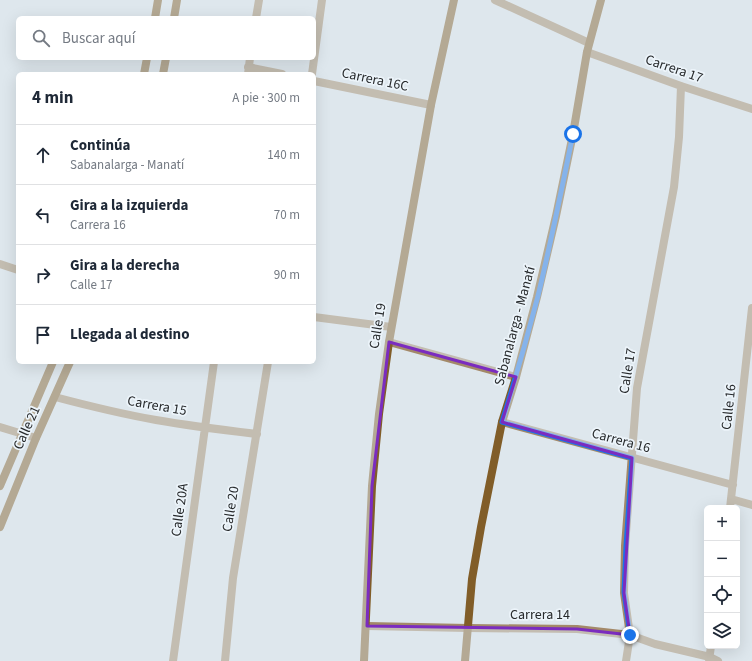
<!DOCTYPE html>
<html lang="es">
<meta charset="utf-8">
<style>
:root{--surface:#fff;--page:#f6f6f7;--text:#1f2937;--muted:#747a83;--line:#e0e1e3}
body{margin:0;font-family:"Source Sans 3",sans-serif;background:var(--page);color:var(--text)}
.controls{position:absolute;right:12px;bottom:12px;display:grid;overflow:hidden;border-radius:6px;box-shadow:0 4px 16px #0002}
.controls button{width:36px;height:36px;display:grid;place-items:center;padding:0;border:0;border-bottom:1px solid var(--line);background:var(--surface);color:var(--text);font:20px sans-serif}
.stop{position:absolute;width:12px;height:12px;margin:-9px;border:3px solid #1a73e8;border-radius:50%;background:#fff}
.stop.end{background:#1a73e8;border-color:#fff;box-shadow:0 1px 4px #0008}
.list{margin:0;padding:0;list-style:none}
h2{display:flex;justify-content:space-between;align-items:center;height:52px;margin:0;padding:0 16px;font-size:17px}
h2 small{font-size:13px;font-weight:400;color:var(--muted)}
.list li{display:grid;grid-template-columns:26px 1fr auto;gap:12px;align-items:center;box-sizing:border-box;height:60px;padding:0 16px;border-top:1px solid var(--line)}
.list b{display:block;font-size:15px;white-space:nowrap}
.list p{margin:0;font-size:13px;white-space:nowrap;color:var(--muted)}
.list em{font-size:13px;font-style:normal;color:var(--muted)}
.icon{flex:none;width:22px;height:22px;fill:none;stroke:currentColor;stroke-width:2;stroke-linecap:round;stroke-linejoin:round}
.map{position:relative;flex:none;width:752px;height:661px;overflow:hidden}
.search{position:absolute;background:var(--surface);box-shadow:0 4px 16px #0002;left:16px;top:16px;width:300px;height:44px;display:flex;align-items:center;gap:10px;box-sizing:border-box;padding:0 14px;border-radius:6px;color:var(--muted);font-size:15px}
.panel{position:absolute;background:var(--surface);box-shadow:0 4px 16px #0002;left:16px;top:72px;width:300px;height:292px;border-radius:6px}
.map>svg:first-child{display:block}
</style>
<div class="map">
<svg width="752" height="661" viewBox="0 0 752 661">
<rect width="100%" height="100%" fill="#dee7ed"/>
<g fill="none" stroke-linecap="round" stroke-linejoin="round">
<path stroke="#a38969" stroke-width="8" d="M495,0L589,43
M256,18L259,0
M587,52L681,86L752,109
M248,67L282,74
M248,74L250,58
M312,74L322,0
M314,81L431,105
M0,264L18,270
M314,317L391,327
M389,342L516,377
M55,397C89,406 122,414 156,420C190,426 223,430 257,434
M502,422L733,485
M0,427L36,438
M731,499L752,505
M730,508L752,308
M367,626L468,628L577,629L630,635L655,644L710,657L718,661
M173,661L214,362
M225,661L233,578L268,362
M626,661L630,635L624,593L625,546L637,388L674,187L679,137L681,86
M709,661L711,646"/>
<path stroke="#815d28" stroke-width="8" d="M155,18L158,0
M174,18L177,0
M144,74L147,58
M163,74L166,58
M0,486L53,362
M0,527L36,438L70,362
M364,661L372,486L379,414L389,342L431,105L454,0
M465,661L472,579L481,527L502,422L516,377L537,297L556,216L573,134L587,52L601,0"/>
</g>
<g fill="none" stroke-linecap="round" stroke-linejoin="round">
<path stroke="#1a73e8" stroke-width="5" d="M573,134C562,188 551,242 538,296C527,338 515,380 502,422L632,458L626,546L624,592L630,635"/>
</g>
<path d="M0 0H752V661H0ZM389,342L516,377L502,422L632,458L624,593L630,635L577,629L367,626L372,486Z" fill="#dee7ed" fill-opacity=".55" fill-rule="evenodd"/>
<path fill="none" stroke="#7b2cbf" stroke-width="3" stroke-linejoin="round" d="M389,342L516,377L502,422L632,458L624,593L630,635L577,629L367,626L372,486Z"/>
<g text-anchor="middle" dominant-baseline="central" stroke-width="3.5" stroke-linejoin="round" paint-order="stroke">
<g font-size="14" fill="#272a2c" stroke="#ecf4fa">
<text transform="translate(674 69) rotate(19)">Carrera 17</text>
<text transform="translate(375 80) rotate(12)">Carrera 16C</text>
<text transform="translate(378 326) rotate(-81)">Calle 19</text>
<text transform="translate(515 326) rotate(-75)">Sabanalarga - Manatí</text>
<text transform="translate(628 371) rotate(-81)">Calle 17</text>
<text transform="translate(157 406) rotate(10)">Carrera 15</text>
<text transform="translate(729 407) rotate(-84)">Calle 16</text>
<text transform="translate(27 428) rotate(-66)">Calle 21</text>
<text transform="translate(621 441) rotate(15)">Carrera 16</text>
<text transform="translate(231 509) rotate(-81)">Calle 20</text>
<text transform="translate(180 510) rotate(-82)">Calle 20A</text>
<text x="540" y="615">Carrera 14</text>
</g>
</g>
</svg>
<div class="controls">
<button>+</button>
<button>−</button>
<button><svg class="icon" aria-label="locate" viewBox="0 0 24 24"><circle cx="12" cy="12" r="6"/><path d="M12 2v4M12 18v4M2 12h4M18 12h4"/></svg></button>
<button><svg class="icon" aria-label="layers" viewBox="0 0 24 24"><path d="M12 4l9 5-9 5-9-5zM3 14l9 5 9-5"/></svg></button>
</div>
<div class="stop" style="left:573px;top:134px"></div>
<div class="stop end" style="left:630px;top:635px"></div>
<div class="search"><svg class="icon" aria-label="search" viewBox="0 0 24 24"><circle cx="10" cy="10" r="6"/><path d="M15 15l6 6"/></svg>Buscar aquí</div>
<section class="panel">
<h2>4 min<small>A pie · 300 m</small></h2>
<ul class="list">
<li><svg class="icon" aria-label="ahead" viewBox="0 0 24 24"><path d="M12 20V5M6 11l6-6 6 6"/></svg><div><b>Continúa</b><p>Sabanalarga - Manatí</p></div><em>140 m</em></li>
<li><svg class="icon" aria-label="left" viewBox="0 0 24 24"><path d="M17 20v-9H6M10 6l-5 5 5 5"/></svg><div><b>Gira a la izquierda</b><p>Carrera 16</p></div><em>70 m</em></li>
<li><svg class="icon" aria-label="right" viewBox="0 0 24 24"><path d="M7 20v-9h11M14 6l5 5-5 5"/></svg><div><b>Gira a la derecha</b><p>Calle 17</p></div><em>90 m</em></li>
<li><svg class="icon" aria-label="arrive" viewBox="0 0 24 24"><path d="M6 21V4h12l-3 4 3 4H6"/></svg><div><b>Llegada al destino</b></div></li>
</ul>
</section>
</div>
